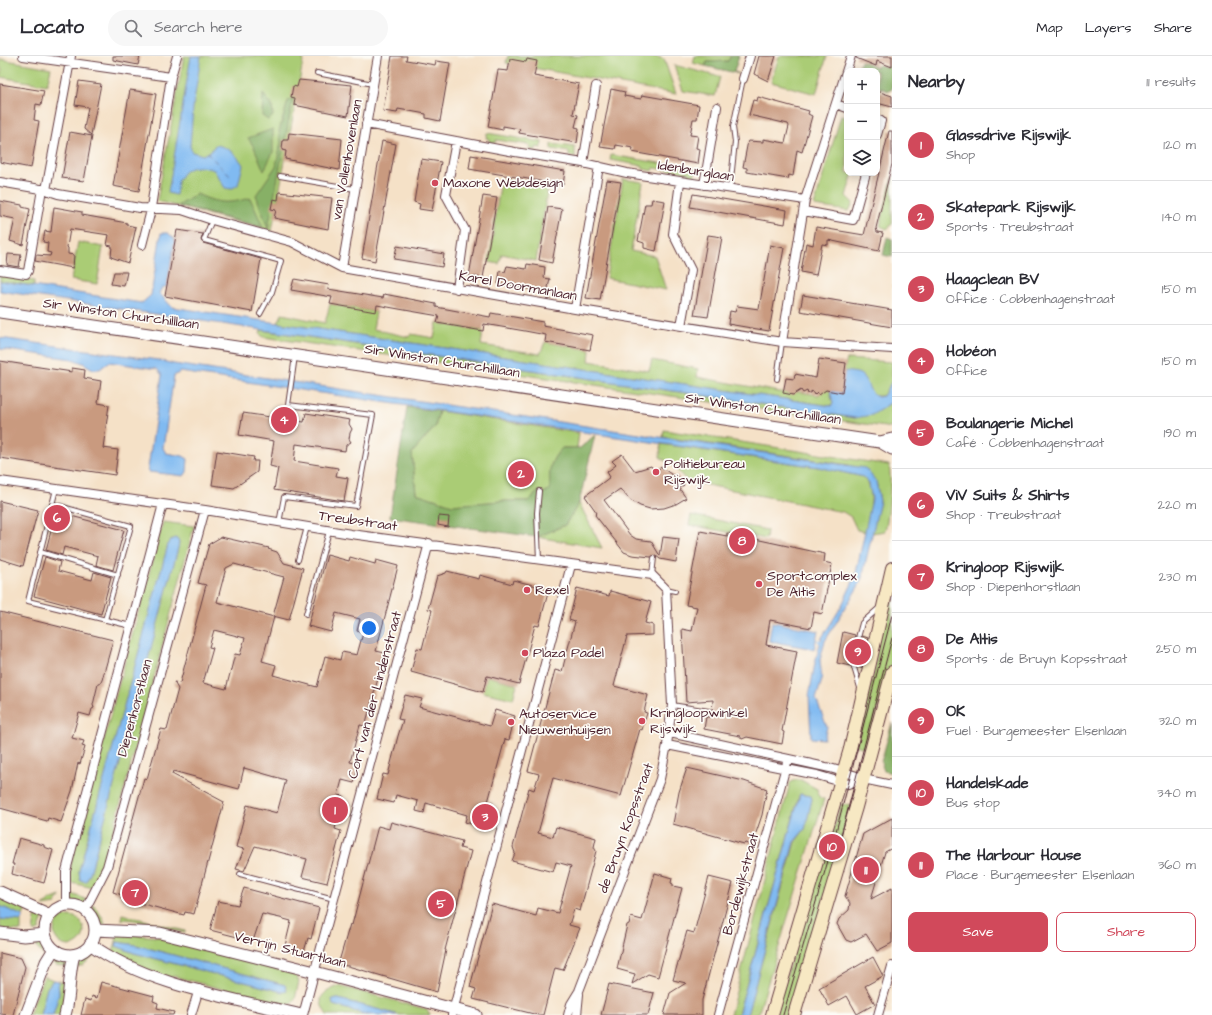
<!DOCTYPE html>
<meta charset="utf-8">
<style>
:root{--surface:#fff;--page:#f7f7f7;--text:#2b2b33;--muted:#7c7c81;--line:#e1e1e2;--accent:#d1495b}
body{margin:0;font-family:"Architects Daughter",sans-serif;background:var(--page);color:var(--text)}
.controls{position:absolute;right:12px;top:12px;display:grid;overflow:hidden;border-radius:8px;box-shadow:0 2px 10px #0003}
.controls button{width:36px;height:36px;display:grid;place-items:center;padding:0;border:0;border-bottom:1px solid var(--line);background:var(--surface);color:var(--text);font:20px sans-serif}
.you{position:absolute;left:369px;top:572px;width:14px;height:14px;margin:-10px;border:3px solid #fff;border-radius:50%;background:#1a73e8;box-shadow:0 0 0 6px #1a73e833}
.badge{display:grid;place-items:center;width:26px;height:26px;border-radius:50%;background:var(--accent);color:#fff;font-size:13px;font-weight:700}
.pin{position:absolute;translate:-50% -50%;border:2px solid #fff;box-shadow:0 1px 4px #0006}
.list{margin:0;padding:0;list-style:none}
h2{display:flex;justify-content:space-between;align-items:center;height:52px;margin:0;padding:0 16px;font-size:17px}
h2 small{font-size:13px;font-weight:400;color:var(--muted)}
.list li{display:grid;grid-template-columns:26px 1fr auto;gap:12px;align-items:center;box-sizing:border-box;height:72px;padding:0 16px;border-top:1px solid var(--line)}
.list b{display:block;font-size:15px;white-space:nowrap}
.list p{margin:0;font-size:13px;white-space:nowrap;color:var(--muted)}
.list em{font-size:13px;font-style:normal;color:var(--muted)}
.actions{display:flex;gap:8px;padding:12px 16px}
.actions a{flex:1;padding:9px 0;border:1px solid var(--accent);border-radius:8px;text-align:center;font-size:14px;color:var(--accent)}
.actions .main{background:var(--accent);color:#fff}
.icon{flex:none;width:22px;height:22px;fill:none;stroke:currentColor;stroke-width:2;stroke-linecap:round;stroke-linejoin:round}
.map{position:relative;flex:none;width:892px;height:959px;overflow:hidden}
header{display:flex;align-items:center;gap:24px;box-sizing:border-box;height:56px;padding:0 20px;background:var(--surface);border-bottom:1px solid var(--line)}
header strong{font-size:19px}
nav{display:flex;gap:22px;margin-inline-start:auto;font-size:14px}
.search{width:280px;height:36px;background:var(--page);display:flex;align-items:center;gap:10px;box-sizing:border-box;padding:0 14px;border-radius:22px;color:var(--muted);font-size:15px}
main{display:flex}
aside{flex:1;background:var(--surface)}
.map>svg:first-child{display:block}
</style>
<header>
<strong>Locato</strong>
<div class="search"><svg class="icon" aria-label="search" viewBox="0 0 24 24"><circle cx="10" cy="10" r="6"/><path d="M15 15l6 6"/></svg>Search here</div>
<nav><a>Map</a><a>Layers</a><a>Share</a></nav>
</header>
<main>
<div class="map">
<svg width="892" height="959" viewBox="0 0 892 959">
<rect width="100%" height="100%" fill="#fdfcf7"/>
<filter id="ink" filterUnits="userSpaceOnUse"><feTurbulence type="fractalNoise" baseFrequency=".025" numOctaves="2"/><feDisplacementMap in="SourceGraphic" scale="8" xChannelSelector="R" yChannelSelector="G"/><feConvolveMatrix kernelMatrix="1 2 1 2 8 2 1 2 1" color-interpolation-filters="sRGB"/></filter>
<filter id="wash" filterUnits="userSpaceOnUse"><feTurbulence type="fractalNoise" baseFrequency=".012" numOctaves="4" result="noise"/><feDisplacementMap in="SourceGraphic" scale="16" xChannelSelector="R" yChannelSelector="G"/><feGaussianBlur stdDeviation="0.9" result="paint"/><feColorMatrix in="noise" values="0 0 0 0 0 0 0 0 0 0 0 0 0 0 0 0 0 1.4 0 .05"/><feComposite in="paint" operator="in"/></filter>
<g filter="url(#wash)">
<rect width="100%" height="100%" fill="#f5e1c7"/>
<path fill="#aacc74" stroke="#7a7650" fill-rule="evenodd" d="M184,0H304L272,175L157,145Z
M508,0H654L664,3L676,38L506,7Z
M695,0H731L728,5L707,6L705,10L693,7Z
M779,0H827L816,38L771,26Z
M0,3L51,12L47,29L0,21L2,13L0,12Z
M674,9L720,21L715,40L683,35Z
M841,60L847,62V117H853L846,140L853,147L849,155L814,150Z
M487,77L542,86L541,92L536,91V94L529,93L530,89L496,84L495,87L489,86V83L486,82Z
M551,88L575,91V101L569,100V96L551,93Z
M611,99L696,113L694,122L688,120L689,117L654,112L653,115L643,113V110L610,104Z
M892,121V168L887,173L880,170Z
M501,123L548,131L536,205L502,198L499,208L489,206Z
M623,123L643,126L631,195L655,200L666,234L606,222Z
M78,186L103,191L97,228L71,224Z
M0,219L34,225V230L0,225Z
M330,248L376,256L373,273L409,281L411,278L434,282L437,267L483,275L481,289L540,298L545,286L590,294L589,305L649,315L652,304L698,313L697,321L791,338L792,335L819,339L821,332L830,335L833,347L831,350L278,267L282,258L325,267Z
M261,274L855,362L878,355L892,346V372L263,281L260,278Z
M847,303L892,306V325L883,340H875L844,315Z
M439,355L579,377L577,392H562C549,406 549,414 550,433L544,437L539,435L528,445H502L452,449L416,437L412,397L435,371Z
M664,374L889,409C892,424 889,458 885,475L872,477L880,445L876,425L849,409L663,381Z
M661,388L818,411L864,421C877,438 869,457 865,476L857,474L851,461L843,456L687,425L672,409L660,401Z
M579,447L602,492L537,481L565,469Z
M691,459L767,474L766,483L689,469Z
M163,466L194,470L105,806L93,832L68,826L73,797ZM172,483L179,485L178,492L90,818L86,825L80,824L79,815L169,485Z
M892,523V608L866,692L855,689L875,613L879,577Z
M487,620L517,628L513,643L483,636Z
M795,724H801L817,733L820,742L824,743L758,959H747L795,786L805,773L812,743L811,740L800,738L799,740L738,959H730L790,727Z
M841,748L851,750L791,959H775L820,807L824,808Z
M0,839L27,851L23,860L0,850Z
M68,839H75L87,844L83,849L70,846Z
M60,840L56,848L43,850L50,844Z
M93,848L103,862L105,869C96,867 92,857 93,848Z
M38,857L43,861L39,874L33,876L35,863Z
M122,858L185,875V877L134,864L121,863Z
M54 875a15 15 0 1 1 30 0a15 15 0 1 1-30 0Z
M0,863L21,865V875L0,873Z
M118,877L168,882L196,892L290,917L296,920L299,925L295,943L290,949H282L173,920L171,923L150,915L113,897ZM117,886L136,889L285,929L287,935L283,936L134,897L116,890Z
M34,883L43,890L44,900L37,892Z
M91,898L95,899L83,909L77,911L84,901Z
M55,901L68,905L69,911L56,909L50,905Z
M44,920L53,924L47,932L40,959H29Z
M58,925L68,926L61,959H53L59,938Z
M339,930L426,953L430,959H399L335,942L333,949L368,959H327C315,941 322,937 339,930Z"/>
<path fill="#87b066" stroke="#686848" d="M731,0H739L734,16L740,18L705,10L707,6L728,5Z
M861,5L876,11L878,9L888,11L892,8V33L889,35L877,31V15H858Z
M263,38L272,49L273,60L268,64L262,60Z
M293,43L268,173L256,139L276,110L281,86L279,75L288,45Z
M273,73V96L264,115L254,91L248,82Z
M197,138C218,148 228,148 250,142L263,171L178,150Z
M887,181L892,183V201L883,199Z
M407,351L439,355L435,371L412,397L416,437L452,449L502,445H528L539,435L544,437L550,433C549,414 549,406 562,392H580L595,379L579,447L565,469L537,481L390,461Z
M892,667V717L884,715L881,706Z"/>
<path fill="#80baf1" stroke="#656c8e" d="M191,0H201L193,52L190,90L192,96L203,99L212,94L215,89C228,90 237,99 243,109L238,129L231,133L225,132L214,114C204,110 188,108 181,120C178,124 177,133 176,139L168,137Z
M161,177H168L175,183L167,230L162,232L159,237L172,251L831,350L833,347L830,335L842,336L844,315C849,316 856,316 860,318C869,324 868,338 878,341L883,340L892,325V346L872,359L855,362L0,235V225L142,247L151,239Z
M0,282L158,304L174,308L865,412L876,425L880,445L861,526L825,585L820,604L822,624L816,643L827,671L824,683L811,682L809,640L815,607L821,583L841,551L855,521L872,443L869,428L864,421L818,411L180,316L174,320L163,392L166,397L183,400L188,403L187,416L184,420L149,416L148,412L162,319L157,313L109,306L100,313H93L83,307L72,303L0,293Z
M176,482L179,486L178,492L90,818L86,826L80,824L79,815L169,485Z
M772,566L818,575L814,593L769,585Z
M800,738L811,740L812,743L805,773L794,786L747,959H738Z
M0,850L23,860L21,865L0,863Z
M117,886L136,889L285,929L287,935L283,936L134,897L116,890Z
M53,924L58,925L59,938L53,959H40L47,932Z
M335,942L399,959H368L333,949L332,943Z"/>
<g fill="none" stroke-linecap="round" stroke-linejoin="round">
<path stroke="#80baf1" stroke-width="3" d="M819,585L821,586"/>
<path stroke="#5d5570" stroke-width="1" stroke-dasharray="5 4" stroke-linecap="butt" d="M207,97L230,120"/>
</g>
<g id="blocks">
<path fill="#c99a7f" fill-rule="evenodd" d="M113,0H140L138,9L113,4Z
M392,0H407L406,4L435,9L436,5L450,7L440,65L426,62V58L398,53L397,57L383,55Z
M759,0H776L768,25L754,18Z
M856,0H892V11L877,5L876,10L856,2Z
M510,3L526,6L527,3L537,5L534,20L579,28L573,58L578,59L575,71L579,72L577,87L519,77L520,73L503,70V74L488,71L498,14L508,15Z
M299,24L352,29L348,60L294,49L295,42L291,41L293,30L297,31Z
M79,25L101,28L91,79L84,73L88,51L75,49Z
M0,28L44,35L41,49L36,48L34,64L39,65L31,112L0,106Z
M611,33L625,36L624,40L641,43L642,39L699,49L697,63H693L690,79L698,80L696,92L700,93L698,108L632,96L633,92L616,89L615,93L600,91Z
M130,34L156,38L139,135L113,130Z
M877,35L892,40V51L877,47Z
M758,41L809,55L808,58L812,60L802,96L797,94L793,120L789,119L788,123L747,116V112L743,111L748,85L763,86V83L785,87L789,70L788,68L749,59L753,44L757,45Z
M889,75H892V108L876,172L877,176L883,177L879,195L828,184V189L822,188L816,219L801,216L806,187L813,189L816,171L864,179Z
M70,76L92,80L84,125L62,122Z
M289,77L342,83L339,114L285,103L286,95L282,94L283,84H288Z
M382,85L396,88L375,205L362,202Z
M471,99L565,115L563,129L469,113Z
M421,103L441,106L432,155L419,153L420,148L414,146Z
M607,124L621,126L600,244L586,242Z
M279,136L332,142L328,173L274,162L276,154L271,153L273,143L278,144Z
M693,138L787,154L785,168L690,151Z
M483,140L497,142L483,222L469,220Z
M652,143L665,145L656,195L644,192V187L638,185L645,148H651Z
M0,145L22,149V151L30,153L23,189L10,185L15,163L0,160Z
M54,151L82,156V159L127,167V169L136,171L128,207L111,201L112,190L107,189L109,179L70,173L67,191L68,192V198L74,199L73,212L35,205L36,199L50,200L51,197L47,196L48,187L43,186L45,175L51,176Z
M548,151L562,153L552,207L539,204Z
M177,174L203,178L201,184L203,187L261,203L252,256L165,240Z
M708,179L722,181L708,261L694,259Z
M770,189L784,192L769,275L728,268L730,255L735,256L737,250L759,253Z
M397,190L444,198L442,211L394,203Z
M8,198L21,199L19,211L7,209Z
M527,208L545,211L544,222L550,223L547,236L498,228L500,215L505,216L507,210L526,213Z
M114,216H127L124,230L111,228Z
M294,223L329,229L328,233L383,242L384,238L436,248V251L490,261L491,257L543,266V270L593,279L590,294L545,286L546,279L525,275L484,268L483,275L437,267L439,260L399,253L377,249L376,256L330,248L332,241L291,234Z
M803,239L892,254V271L800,255Z
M819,303L846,307L842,337L826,334L819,339L817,336L814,339L812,335L808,338L807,335L803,337L801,334L793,339L783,337L786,322L794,323L795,318L816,322Z
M0,305L72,316V312L85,314L84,322L101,325L98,347L109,349L103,392L118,394L115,419L0,402Z
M243,357L304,366L306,357L350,364L349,368L352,373L350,377L349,383L351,386L346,389L345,395L296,388L294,405L338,412L336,420L348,422L344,445L274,434L278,412L270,410L274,385L239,379Z
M217,395L254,401L253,405H258L257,416L234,432L212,429Z
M622,398L635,415L651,410L655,416L661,411L675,421L677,419L684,429L679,432L686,442L676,448L664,452L650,453L640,450L630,444L620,433L604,444L630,479L636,483L651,485L660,500L663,481L679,483L676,506L660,503L655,499L651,501L632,499L624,496L595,459L597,457L585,440L610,421L607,416L616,409L612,405Z
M0,445L38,454L23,510L0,503Z
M56,456L124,474L113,514L96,509L98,500L64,491L62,499L46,494Z
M439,460L449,461L448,471L438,469Z
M700,475L727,480V477L825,498L824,506L832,508L822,558L814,556L811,572L770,564L766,589L797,595L782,675L784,676L782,688L747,681L742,683L740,680L704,673L706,661H710L712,656L713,644L686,646L682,573L692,575L697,551L686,549Z
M221,481L269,492L268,493L277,496L284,507L303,512L289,564L273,560L284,521L234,508L226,512L217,546L274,561L262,605L276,609L273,619L317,631L325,600L340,604L342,596L357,599L363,577L357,575L360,563L336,557L331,576L308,570L327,499L349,505L350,501L375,508L376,504L398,510L376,595L385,597L365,670L360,669L350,706L359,708L354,727L342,724L338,739L343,740L335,773L341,775L327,827L302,821L307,803L255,790L244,815L236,813L244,793L236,791L247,749L277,757L286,724L244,712L239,733L173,715L172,718L224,746L194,858L185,856L184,859L121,842L122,839L113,836L144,722L147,723L161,673L167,674L178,633L174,626L180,627L206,529L198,527L209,488ZM214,574L245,582L240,599L235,598L226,633L203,627L213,592L209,591Z
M45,501L60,506L58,515L92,524L94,516L111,521L101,558L34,540Z
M447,515L479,523L480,519L512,528L513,524L545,532L548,537L539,570L535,569L519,628L487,620L483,636L411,616L417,592L422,593L432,554L428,553L437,520L446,517Z
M577,532L609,540L610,535L651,546L645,567L653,569V579L627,580L614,630L648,639L644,656L647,657L642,674L640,673L621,740L553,722L538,777L553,781L556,771L596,782L594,791L596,795L580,855L574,853L569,869L580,872L563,914L555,912L543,959H538L473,943L476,933L470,931L492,848L536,860L538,852L558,857L571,810L556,806L553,816L512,805L515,797L513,791L529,732L534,734L539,718L528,715L555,614L562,616L564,607L575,566L569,564Z
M0,556L113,584L102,624L100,628H98L93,649L94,652L92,653L90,660L79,657L72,682L84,685L82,690L85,691L80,708L78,707L72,735L61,766L48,762L47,765L0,752Z
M843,576L855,579L850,610L837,607Z
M862,580L868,582L861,612L858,611L857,608Z
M405,639L422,643L419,651L490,670L495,654L515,660L509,684L505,683L488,746L492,747L486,772L465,766L467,759L426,747L424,757L416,755L418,745L396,739L394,747L377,743L383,718L388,719L398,680L403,664L398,663Z
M687,712L744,725L767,733L762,759L752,789L745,787L744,788L673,768L679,736Z
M892,762V792L885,796L871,843L892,832V887L877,895L866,878L851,886L846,884L837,868L839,863L849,854L850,847L845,840L863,778Z
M391,766L462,785L460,792L471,795L445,894H446L437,936L348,910L338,909L350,868L352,869L378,770L389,773Z
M19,782L44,789V791L53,794L44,827L12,818L14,808H12Z
M655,817L672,822L671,827L673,828V830L682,832L658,921L648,918L632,928L635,918L617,913L627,869L629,868L631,861L642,864Z
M709,821L733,827L702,944V959H664L670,937L686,927L673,924L687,875L694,877Z
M244,832L319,852L311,883L308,882L303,899L284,894L291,865L280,862L262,858L253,885L210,874L218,845L238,849Z
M0,897L21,902L25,911L13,959L0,958Z
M873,901L883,920L865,930L875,948L857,958L847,940L829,950L819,932Z
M101,926L154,940L153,945L158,947L157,952L174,956L173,959H81L85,943L91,945L92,940L97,942Z
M609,928L654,937L648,959H601Z"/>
</g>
</g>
<g filter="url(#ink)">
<use href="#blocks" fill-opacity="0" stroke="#643c42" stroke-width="1"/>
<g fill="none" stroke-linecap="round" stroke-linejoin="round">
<defs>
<path id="service" d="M317,17L373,28
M280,120L355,133
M730,133L735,86L733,71L743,23
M212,164L204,184L281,205L272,236L260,258
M777,323L782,286
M56,433L28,545L131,570
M52,448L131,470L105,564
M279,467L284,441L356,450L373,359L288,349L295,300
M40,496L118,519
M298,504L307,471
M539,504L537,457L539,435
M652,519L654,502
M666,533L675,535
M306,558L329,475
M860,632L853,608L859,578L862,567L879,552
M672,649L709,655
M240,818L334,843"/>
<path id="minor" d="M23,0L171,21
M743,23L750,0
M836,48L847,52
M877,63L881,65L877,79
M366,68L515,96L583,107L627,117L805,144
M456,85L446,139L465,174L457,233
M583,107L596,30
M0,126L46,134L58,138L140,152L182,154L212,164L292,186L342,212L575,253L782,286L892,293
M680,126L673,178L691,214L681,270
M704,129L717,51
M46,134L71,0
M804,155L853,164L866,117
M142,189L150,158L171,21L177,0
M342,212L378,0
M0,214L26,218L28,215L42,133
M575,253L599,110
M782,286L805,144L851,0
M0,425L205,454L351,478L652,519L666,533L672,649L667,689L660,723L579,935L571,948L568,959
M670,677L830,712L857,720L863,723L892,729
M667,689L817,719L848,728L863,723
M66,850V815L163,448
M85,854L107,811L205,454
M191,959L199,933
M303,959L429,487
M452,959L571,509
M577,959L579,938
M718,959L788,703
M878,959L892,910"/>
<path id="tertiary" d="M0,256L880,386L892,383
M880,386L892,393
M0,836L50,859
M45 874a25 25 0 1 1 50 0a25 25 0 1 1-50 0Z
M95,874L160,877L315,916L476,959
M0,877L24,880L45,878
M90,888C148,930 233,942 301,959
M26,959L46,906L54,893
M65,959C71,939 68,918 74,899"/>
<path id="secondary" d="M772,959L850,693L892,512
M794,959L856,751L892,616"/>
</defs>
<use href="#service" stroke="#643c42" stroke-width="6"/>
<use href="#minor" stroke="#643c42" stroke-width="10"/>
<use href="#tertiary" stroke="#643c42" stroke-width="13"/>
<use href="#secondary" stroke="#643c42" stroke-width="14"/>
<use href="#service" stroke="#fff" stroke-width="4"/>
<use href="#minor" stroke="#fff" stroke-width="8"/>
<use href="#tertiary" stroke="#fff" stroke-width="11"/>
<use href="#secondary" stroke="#f7e8c3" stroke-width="12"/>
<path stroke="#4a1f2b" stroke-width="1" d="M839,788L892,582
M783,959L832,791L892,559"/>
</g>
</g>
<g fill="#d1495b" stroke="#fdfcf7" stroke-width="1.5">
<circle cx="435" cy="127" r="4"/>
<circle cx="656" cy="416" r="4"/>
<circle cx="759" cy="528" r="4"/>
<circle cx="527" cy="534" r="4"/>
<circle cx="525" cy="597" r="4"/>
<circle cx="642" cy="665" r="4"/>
<circle cx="511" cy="666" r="4"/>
</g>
<g text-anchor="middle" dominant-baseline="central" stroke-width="3.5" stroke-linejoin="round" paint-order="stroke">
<g font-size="14" fill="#4a1f2b" stroke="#fdfcf7">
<text transform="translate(347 104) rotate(-80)">van Vollenhovenlaan</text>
<text transform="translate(696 115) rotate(9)">Idenburglaan</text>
<text transform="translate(518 230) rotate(10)">Karel Doormanlaan</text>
<text transform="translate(121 258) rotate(8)">Sir Winston Churchilllaan</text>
<text transform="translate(442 305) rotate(9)">Sir Winston Churchilllaan</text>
<text transform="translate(763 353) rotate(8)">Sir Winston Churchilllaan</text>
<text transform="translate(358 465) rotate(8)">Treubstraat</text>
<text transform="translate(375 639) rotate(-75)">Cort van der Lindenstraat</text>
<text transform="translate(135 652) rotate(-75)">Diepenhorstlaan</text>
<text transform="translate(626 772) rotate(-70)">de Bruyn Kopsstraat</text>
<text transform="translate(741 828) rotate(-75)">Bordewijkstraat</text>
<text transform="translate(290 894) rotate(14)">Verrijn Stuartlaan</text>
</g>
<g font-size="14" fill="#4a1f2b" stroke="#fdfcf7" text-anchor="start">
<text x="443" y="127">Maxone Webdesign</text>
<text x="664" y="408">Politiebureau<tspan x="664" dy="16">Rijswijk</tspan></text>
<text x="767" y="520">Sportcomplex<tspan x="767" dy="16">De Altis</tspan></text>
<text x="535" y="534">Rexel</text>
<text x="533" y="597">Plaza Padel</text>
<text x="650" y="657">Kringloopwinkel<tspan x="650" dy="16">Rijswijk</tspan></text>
<text x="519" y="658">Autoservice<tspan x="519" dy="16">Nieuwenhuijsen</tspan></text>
</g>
</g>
</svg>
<div class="controls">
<button>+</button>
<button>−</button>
<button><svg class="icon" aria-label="layers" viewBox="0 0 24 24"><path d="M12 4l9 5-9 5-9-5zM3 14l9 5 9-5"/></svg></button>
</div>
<div class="you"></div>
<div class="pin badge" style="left:335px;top:754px">1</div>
<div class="pin badge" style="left:521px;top:418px">2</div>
<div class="pin badge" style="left:485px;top:761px">3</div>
<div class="pin badge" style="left:284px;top:364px">4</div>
<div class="pin badge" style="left:441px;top:848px">5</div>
<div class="pin badge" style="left:57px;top:462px">6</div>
<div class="pin badge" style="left:135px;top:837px">7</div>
<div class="pin badge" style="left:742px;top:485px">8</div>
<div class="pin badge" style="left:858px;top:596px">9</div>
<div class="pin badge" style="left:832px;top:791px">10</div>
<div class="pin badge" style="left:866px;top:814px">11</div>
</div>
<aside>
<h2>Nearby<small>11 results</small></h2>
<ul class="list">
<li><span class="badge">1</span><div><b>Glassdrive Rijswijk</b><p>Shop</p></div><em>120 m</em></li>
<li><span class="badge">2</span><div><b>Skatepark Rijswijk</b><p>Sports · Treubstraat</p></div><em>140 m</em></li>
<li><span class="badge">3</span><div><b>Haagclean BV</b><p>Office · Cobbenhagenstraat</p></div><em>150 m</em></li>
<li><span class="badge">4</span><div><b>Hobéon</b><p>Office</p></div><em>150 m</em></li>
<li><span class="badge">5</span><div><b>Boulangerie Michel</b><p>Café · Cobbenhagenstraat</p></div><em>190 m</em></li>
<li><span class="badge">6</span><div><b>ViV Suits &amp; Shirts</b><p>Shop · Treubstraat</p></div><em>220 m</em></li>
<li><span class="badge">7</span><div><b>Kringloop Rijswijk</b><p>Shop · Diepenhorstlaan</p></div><em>230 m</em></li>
<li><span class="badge">8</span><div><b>De Altis</b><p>Sports · de Bruyn Kopsstraat</p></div><em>250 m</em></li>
<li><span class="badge">9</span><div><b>OK</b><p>Fuel · Burgemeester Elsenlaan</p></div><em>320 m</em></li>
<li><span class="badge">10</span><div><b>Handelskade</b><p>Bus stop</p></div><em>340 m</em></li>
<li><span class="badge">11</span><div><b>The Harbour House</b><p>Place · Burgemeester Elsenlaan</p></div><em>360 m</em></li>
</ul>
<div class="actions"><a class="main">Save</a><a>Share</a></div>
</aside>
</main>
